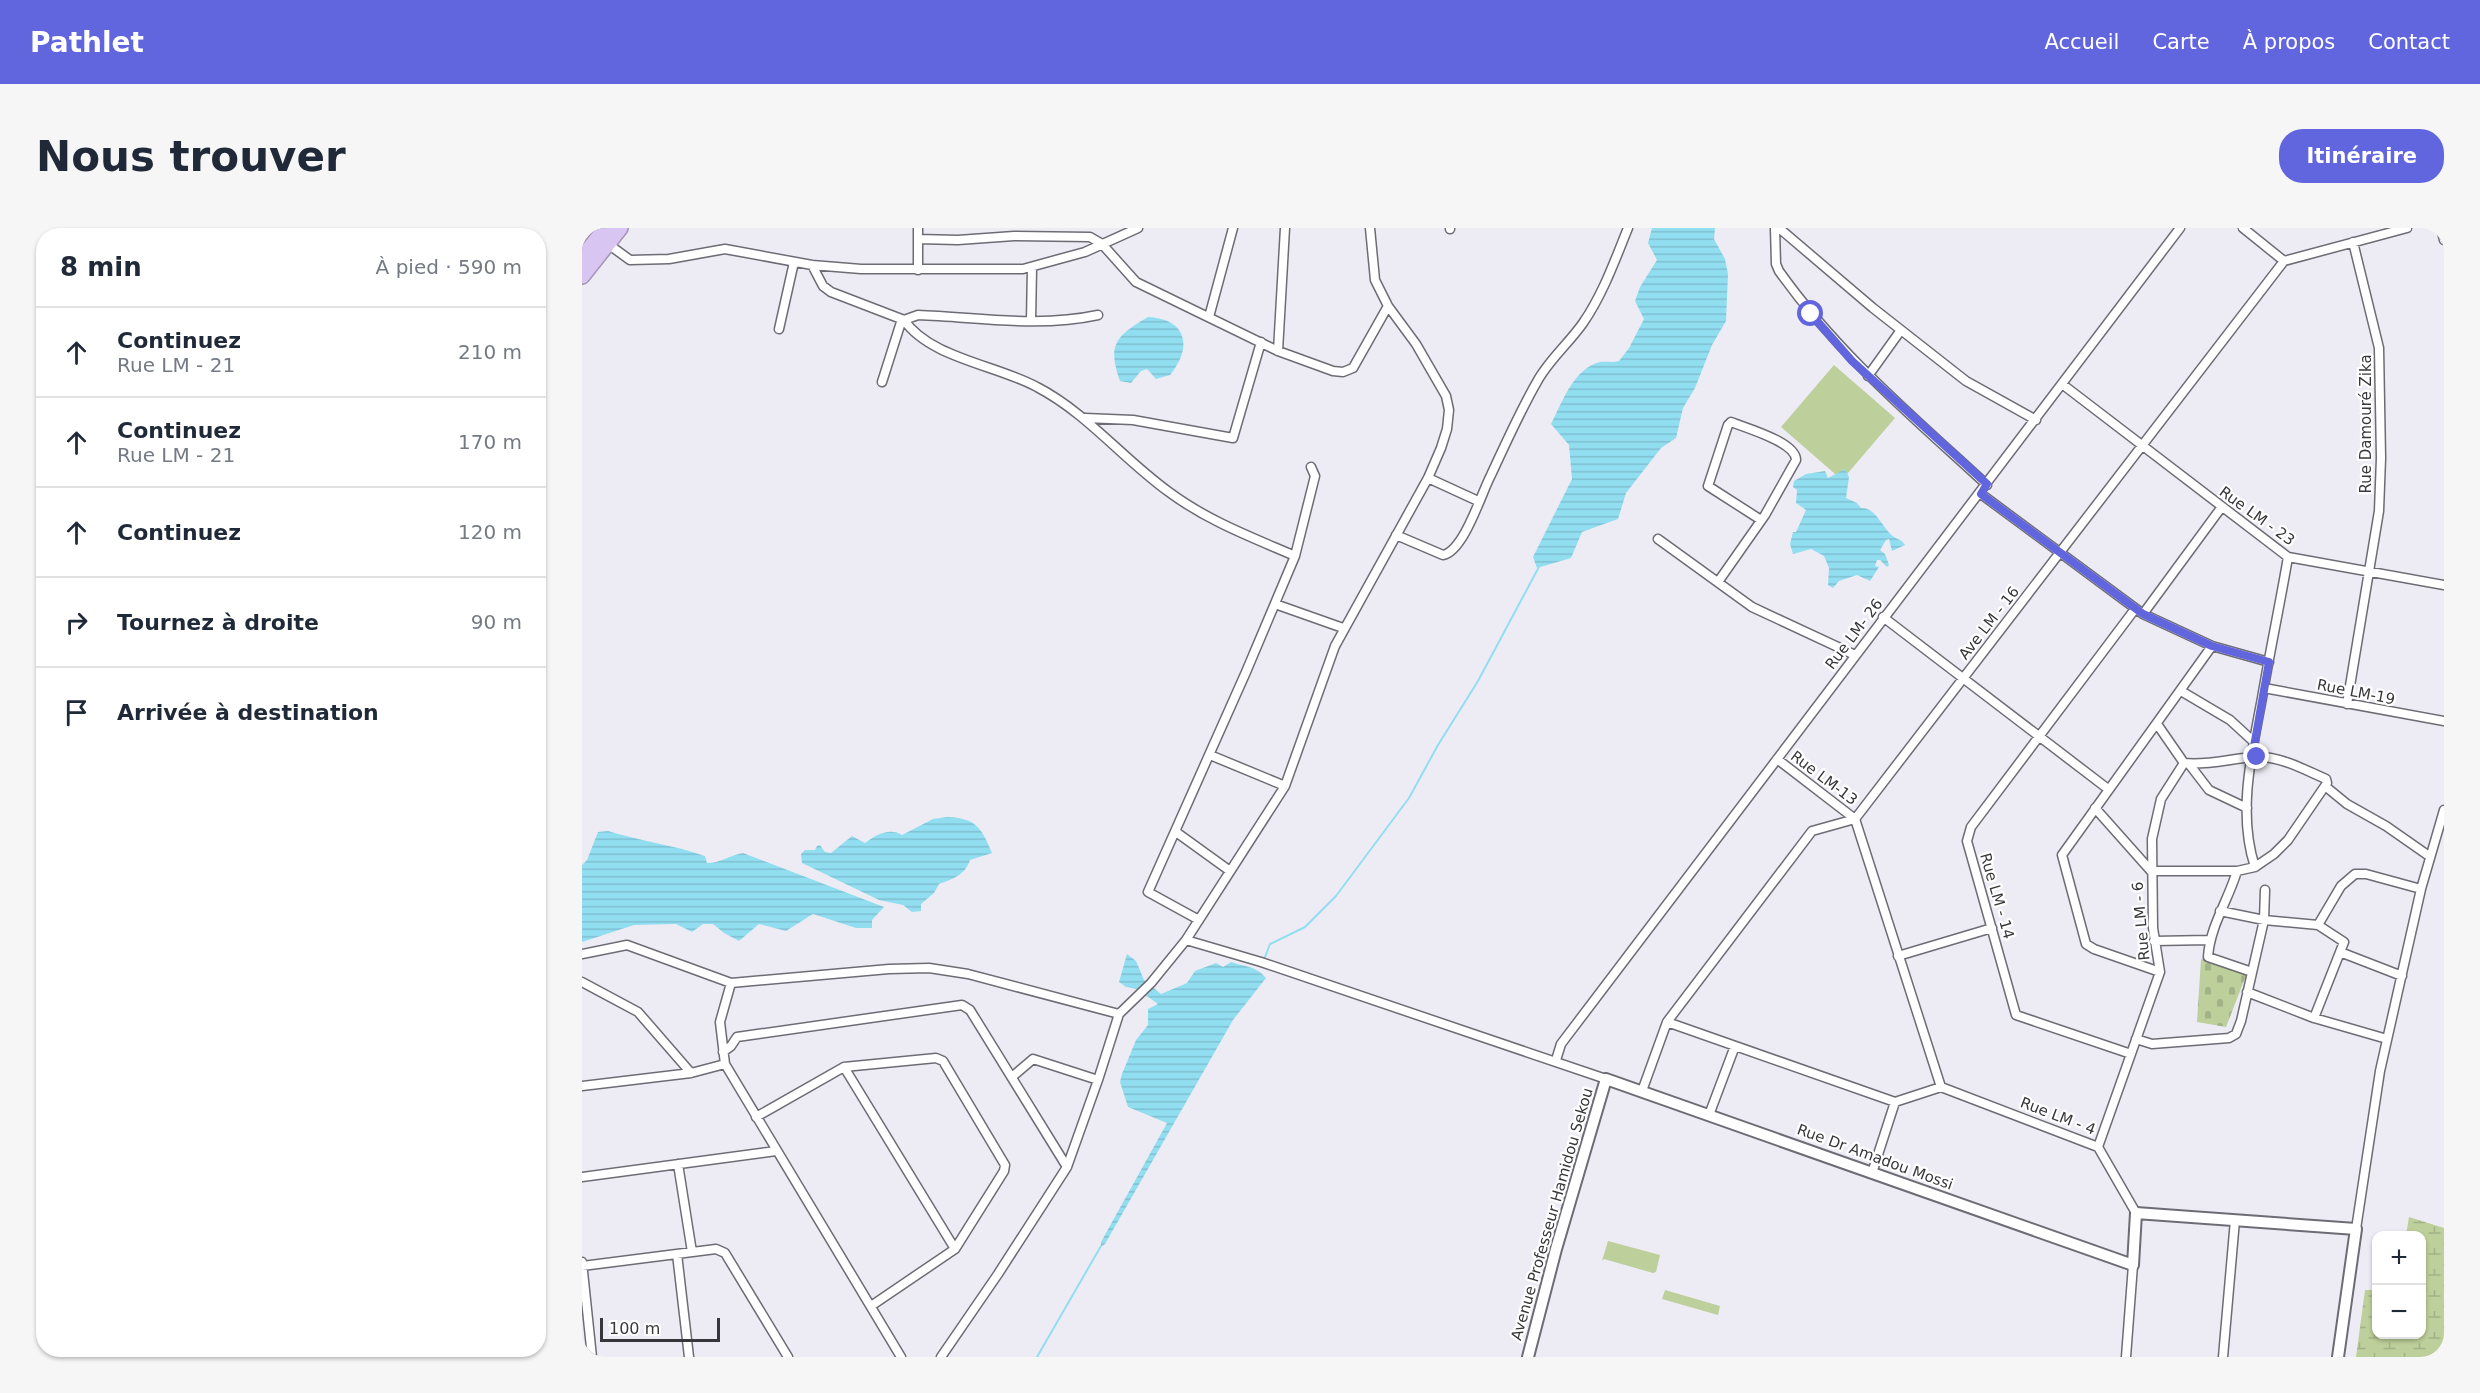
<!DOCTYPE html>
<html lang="fr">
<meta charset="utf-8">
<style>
:root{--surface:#fff;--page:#f6f6f7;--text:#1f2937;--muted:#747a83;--line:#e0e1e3;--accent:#6165de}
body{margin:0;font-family:"DejaVu Sans",sans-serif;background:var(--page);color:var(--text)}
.controls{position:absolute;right:18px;bottom:18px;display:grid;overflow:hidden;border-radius:12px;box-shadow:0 2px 4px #0004}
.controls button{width:54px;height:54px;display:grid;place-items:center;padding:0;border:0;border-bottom:2px solid var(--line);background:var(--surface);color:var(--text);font:30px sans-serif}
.scale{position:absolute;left:18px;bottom:15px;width:120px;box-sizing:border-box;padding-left:6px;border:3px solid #37373b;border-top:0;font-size:16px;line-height:21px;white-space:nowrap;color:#37373b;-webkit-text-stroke:4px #fff;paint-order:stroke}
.stop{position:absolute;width:18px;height:18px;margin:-14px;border:4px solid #6165de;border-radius:50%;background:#fff}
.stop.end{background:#6165de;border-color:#fff;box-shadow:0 2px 6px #0008}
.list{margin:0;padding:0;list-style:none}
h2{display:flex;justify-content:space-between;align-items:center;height:78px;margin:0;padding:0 24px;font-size:26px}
h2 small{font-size:20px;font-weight:400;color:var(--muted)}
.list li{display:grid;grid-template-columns:39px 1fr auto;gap:18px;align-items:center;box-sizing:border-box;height:90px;padding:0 24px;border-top:2px solid var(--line)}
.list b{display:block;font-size:22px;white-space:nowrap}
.list p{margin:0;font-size:20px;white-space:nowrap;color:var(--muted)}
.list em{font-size:20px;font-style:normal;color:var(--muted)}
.icon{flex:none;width:33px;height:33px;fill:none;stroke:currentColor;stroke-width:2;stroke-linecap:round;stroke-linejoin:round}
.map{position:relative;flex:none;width:1862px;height:1129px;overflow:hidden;border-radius:24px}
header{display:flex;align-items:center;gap:36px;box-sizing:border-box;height:84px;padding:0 30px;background:var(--accent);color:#fff}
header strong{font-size:28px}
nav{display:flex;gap:33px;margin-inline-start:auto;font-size:21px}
.intro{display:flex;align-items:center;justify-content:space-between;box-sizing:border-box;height:144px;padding:0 36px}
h1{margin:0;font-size:42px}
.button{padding:15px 27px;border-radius:24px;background:var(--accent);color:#fff;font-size:21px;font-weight:700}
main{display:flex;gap:36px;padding:0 36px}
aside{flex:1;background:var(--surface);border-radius:24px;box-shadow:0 2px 4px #0004}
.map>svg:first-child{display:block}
</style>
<header>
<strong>Pathlet</strong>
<nav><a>Accueil</a><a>Carte</a><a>À propos</a><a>Contact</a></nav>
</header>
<div class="intro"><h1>Nous trouver</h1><a class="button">Itinéraire</a></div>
<main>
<aside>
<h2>8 min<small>À pied · 590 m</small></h2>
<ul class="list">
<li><svg class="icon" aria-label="ahead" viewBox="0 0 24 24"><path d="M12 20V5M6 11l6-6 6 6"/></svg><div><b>Continuez</b><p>Rue LM - 21</p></div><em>210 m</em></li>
<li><svg class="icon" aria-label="ahead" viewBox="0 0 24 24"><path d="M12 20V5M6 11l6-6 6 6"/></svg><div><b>Continuez</b><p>Rue LM - 21</p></div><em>170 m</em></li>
<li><svg class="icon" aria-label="ahead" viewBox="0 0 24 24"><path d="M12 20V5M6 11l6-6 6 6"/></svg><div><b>Continuez</b></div><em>120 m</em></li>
<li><svg class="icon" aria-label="right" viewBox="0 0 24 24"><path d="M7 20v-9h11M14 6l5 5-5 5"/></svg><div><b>Tournez à droite</b></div><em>90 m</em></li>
<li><svg class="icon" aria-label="arrive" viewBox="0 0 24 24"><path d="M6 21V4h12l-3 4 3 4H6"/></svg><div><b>Arrivée à destination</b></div></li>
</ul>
</aside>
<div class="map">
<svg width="1862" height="1129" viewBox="0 0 1862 1129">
<defs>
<pattern id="wetland-marsh" width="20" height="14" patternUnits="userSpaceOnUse" patternTransform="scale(1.5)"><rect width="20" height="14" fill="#bdcf9a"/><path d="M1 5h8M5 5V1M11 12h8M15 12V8" fill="none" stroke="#a3b286"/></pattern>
<pattern id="cemetery-stones" width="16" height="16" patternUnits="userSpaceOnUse" patternTransform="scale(1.5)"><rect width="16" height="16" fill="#bdcf9a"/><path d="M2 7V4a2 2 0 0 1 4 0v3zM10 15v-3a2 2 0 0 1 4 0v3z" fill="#a3b286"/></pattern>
<pattern id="water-rules" width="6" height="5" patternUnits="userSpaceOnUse" patternTransform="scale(1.5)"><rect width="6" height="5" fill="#92def1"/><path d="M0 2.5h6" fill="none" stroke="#7ebfd0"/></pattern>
</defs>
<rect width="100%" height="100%" fill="#edecf5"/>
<path fill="#bdcf9a" d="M1252,137L1313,190L1260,252L1199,199Z
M1026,1013L1078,1027L1074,1044L1071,1045L1022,1031L1020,1033Z
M1083,1062L1138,1078L1136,1087L1080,1071Z"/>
<path fill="url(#wetland-marsh)" d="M1827,989L1862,1000V1129H1774L1783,1062H1794V1106H1840V1008L1824,1007Z"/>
<path fill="url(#cemetery-stones)" d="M1619,731L1665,745L1644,799L1615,794Z"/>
<path fill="url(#water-rules)" d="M1070,0H1133L1132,11L1143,31L1146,46L1144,93L1130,117L1113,160L1101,180L1094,210L1079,220L1044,265L1036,291L1000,304L989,330L955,340L951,329L990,251L987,217L969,196C981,173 991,141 1018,134C1025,133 1031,135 1037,133L1047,120L1062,91L1053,73L1058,59L1075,32L1066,15Z
M566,89C605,91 611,119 588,147L574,151L565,141L559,143L549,155L538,153C525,116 534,108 566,89Z
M1263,241L1267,249L1264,270L1275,275L1279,280C1294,279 1300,300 1312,309C1317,312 1320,312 1323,317L1310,323L1307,311L1304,312L1298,322L1303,326L1307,337L1305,339L1298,332H1295L1293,338L1297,339L1288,353L1275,347L1257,353L1251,360L1246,357L1247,340L1242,328L1229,321L1211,326L1208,316L1211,304H1214L1224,282L1214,275L1215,262L1211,259L1212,253L1224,246L1243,243L1246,250Z
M365,589C394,590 399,599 410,625L388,632C383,647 371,651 357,656L352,665L339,676V683L330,684L321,677L297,672L220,635L219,626L223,622H233L235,618L238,617L243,624L249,625L270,608L283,615C293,607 308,599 320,607L351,591Z
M26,603C58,613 92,617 123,628L125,635C139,635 148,627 161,625L302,679L290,692V700H274L231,686L204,703L177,696L157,713L142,705L131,696H121L110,704L94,696L52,697L0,714V637L5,632L16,604Z
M545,726L554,733L562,752L579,766L605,755L613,743L634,735L641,739L649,734C662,739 673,737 684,750L651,792L523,1016L519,1019V1014L585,895L546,879L538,854L540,846L554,812L566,797V781L576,776L555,761L544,759L537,754Z"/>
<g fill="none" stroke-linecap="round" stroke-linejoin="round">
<path stroke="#92def1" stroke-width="2" d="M682,732L688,716L723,699L754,668L827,570L856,517L896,453L958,337
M455,1129L519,1018"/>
<defs>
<path id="street" d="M1193,0L1194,36L1197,43C1256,126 1330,188 1405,257
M1197,0L1291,80L1384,153L1454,192
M1661,0L1702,33
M1859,0L1862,12
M868,1V0
M336,11L376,12L432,8L508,9L520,16L554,54L696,123L751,143L761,144L771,140L806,78
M26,16L48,32L87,31L143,21L230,37L279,41H441L503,24L556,0
M230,37L241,58L249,64L322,92L336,87C396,89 456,100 516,87
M336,42V0
M627,89L651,0
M322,92C348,130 415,137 455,159C505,185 541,231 587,264C626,293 669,309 713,328
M449,93L450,40
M197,101L212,34
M696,123L703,0
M1286,148L1319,102
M300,154L320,91
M1480,156L1706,329L1862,357
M503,190L551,192L651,210L679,114
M846,250L896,273
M1399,266L1561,386L1630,418L1687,434
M814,307L861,327C882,323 899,266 909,247C924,215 938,183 956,152C968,131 987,115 1001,95C1021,66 1033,32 1046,0
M1076,311L1170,379L1273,427
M1136,354L1183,287L1214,232C1214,214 1164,200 1149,194L1146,197L1126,258L1179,292
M693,376L761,400
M1561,386L1639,280
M1301,389L1526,561
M1682,460L1862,493
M1599,463L1648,492L1672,514
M1765,476L1797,283L1799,230L1797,120L1771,14
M1575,496L1602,535
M628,527L703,558
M1195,531L1273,591
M1602,535C1628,538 1653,529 1677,529C1700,529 1723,542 1744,551L1745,555L1706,612L1692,626L1673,639C1655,585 1670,524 1680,470C1688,423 1698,376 1706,329
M1607,536L1627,562L1665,580
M1743,558L1765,576L1804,598L1847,628
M1513,580L1569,643H1655L1673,639
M1273,591L1359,859L1516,919L1554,985
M594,604L648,643
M1655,643C1646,673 1628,698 1626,729L1670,744
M1638,683L1682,692L1736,697L1762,714L1732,790
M617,692L566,664L664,444L713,328L733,248L729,239
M1736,697L1759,658L1773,646H1784L1839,661
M604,712L679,734L1024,851
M1572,713L1627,712
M1758,724L1820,748
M0,726L45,717L149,755L307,741L347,740L386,746L537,786
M1316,728L1410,700
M1578,744L1512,721L1504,716L1480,627L1630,418
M0,754L56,784L109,845
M149,755L138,794L143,836L319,1129
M1665,764L1732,790L1805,811
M1085,794L1313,874L1359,859
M1554,811L1570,816L1647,810L1654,806L1659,793L1682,692L1683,662
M141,824L149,818L155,809L380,777L388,782L485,939
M1549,826L1434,787L1385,613L1389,599L1553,381
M974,832L979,816L1598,0
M262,839L373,1021
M430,849L451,831L516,852
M0,858L109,845L143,836
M1060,863L1085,794L1230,603L1273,591L1702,33L1825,0
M1127,887L1153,818
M174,889L262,839L354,830L361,833L423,937L422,943L373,1021L289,1078
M1516,919L1578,744L1571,700L1570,611L1579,571L1602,535
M96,936L110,1024
M1290,945L1313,874
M0,949L194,923
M1774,1001L1798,843L1839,661L1862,582
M95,1026L107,1129
M0,1034L10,1129
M0,1038L134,1021L143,1025L206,1129
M359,1129L416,1046L485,939L516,852L537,786L569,755L604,712L703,558L753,418L846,250L859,220L865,201L867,182L864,168L834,116L806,78L793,52L788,0
M1544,1129L1551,1037
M1641,1129L1653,992"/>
<path id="secondary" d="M946,1129L974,1021L1024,851L1551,1037L1554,985L1774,1001L1756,1129"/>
<path id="highway" d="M0,30L24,0
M0,48L38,0"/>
</defs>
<use href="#street" stroke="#6d6c74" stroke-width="11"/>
<use href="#secondary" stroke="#6d6c74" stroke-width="14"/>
<use href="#highway" stroke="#a093b2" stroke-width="18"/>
<use href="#street" stroke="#fff" stroke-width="8"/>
<use href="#secondary" stroke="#fff" stroke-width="10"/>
<use href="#highway" stroke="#d8c5f2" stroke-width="15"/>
</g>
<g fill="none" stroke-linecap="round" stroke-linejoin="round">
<path stroke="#6165de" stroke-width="8" d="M1229,86L1270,133L1405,256L1399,266L1561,386L1630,418L1687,434L1670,530L1675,529"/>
</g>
<g text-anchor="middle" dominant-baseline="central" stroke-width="4.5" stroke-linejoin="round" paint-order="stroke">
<g font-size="15" fill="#37373b" stroke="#fff">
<text transform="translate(1784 196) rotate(-90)">Rue Damouré Zika</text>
<text transform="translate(1675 288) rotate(36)">Rue LM - 23</text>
<text transform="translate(1407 395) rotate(-52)">Ave LM - 16</text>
<text transform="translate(1272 406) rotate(-53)">Rue LM- 26</text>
<text transform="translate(1774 464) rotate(11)">Rue LM-19</text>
<text transform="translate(1242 550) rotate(37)">Rue LM-13</text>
<text transform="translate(1415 668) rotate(74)">Rue LM - 14</text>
<text transform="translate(1559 693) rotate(-95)">Rue LM - 6</text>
<text transform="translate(1476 888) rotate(21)">Rue LM - 4</text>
<text transform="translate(1293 929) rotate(20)">Rue Dr Amadou Mossi</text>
<text transform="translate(970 986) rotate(-74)">Avenue Professeur Hamidou Sekou</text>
</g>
</g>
</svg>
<div class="controls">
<button>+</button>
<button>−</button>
</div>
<div class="scale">100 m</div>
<div class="stop" style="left:1229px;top:86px"></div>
<div class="stop end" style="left:1675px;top:529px"></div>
</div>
</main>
